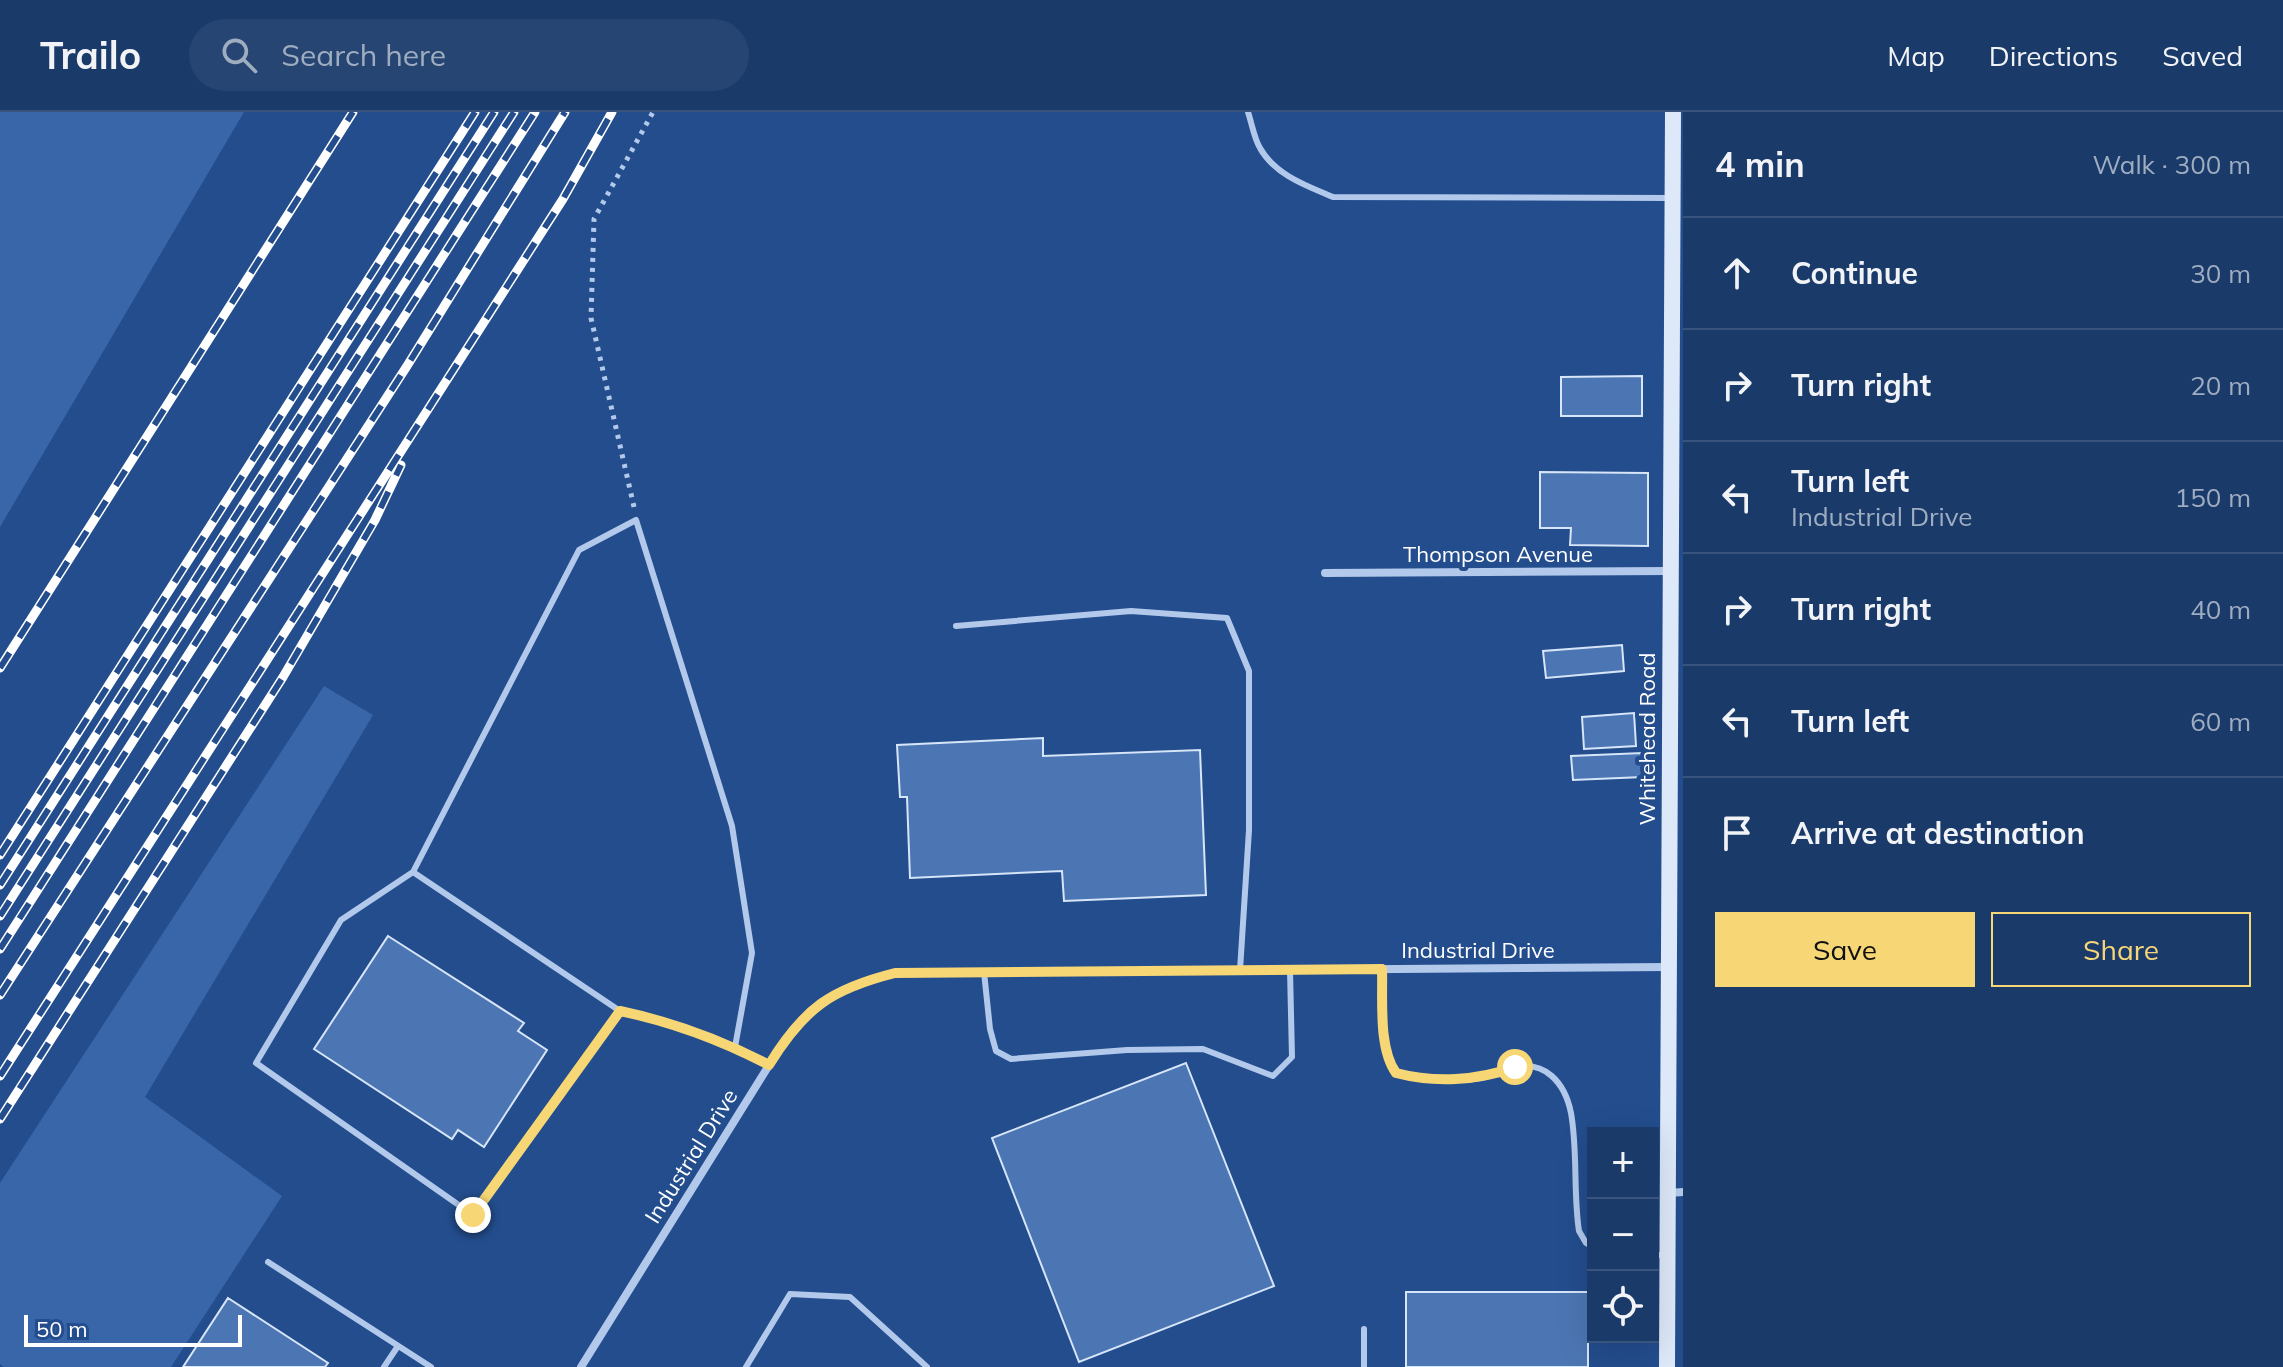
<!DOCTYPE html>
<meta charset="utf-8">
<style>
:root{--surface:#1a3a6a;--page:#274572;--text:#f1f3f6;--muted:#9fadc1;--line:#38547e;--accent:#f6d675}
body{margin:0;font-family:Mulish,sans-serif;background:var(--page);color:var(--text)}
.controls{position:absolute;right:24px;bottom:24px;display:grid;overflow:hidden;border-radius:0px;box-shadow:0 8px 32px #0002}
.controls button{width:72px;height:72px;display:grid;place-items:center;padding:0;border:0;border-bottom:2px solid var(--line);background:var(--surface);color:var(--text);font:40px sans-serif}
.scale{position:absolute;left:24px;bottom:20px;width:218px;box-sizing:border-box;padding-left:8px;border:4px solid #fff;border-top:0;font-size:22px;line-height:28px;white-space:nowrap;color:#fff;-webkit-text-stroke:6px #234d8d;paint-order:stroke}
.stop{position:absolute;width:24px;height:24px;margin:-18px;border:6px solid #f6d675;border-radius:50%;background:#fff}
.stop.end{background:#f6d675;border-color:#fff;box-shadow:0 2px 8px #0008}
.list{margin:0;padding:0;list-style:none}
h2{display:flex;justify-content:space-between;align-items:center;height:104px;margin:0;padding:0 32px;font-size:34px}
h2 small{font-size:26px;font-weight:400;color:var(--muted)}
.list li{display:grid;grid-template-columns:52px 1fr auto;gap:24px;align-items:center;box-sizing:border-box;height:112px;padding:0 32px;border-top:2px solid var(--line)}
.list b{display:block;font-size:30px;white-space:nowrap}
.list p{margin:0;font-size:26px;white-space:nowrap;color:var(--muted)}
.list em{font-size:26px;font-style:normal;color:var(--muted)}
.actions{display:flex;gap:16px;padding:24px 32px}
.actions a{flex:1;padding:18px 0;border:2px solid var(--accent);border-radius:0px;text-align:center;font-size:28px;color:var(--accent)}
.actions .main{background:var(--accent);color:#111}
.icon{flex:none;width:44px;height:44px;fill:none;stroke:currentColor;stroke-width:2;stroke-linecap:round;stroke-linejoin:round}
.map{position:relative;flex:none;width:1683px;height:1255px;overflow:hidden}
header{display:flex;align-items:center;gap:48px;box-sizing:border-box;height:112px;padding:0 40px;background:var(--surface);border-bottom:2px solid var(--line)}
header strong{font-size:38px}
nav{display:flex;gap:44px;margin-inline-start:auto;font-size:28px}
.search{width:560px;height:72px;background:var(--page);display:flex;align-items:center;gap:20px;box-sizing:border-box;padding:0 28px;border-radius:44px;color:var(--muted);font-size:30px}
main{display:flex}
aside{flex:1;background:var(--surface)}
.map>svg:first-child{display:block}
</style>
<header>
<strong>Trailo</strong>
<div class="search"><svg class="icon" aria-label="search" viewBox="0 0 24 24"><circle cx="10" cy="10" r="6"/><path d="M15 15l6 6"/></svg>Search here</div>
<nav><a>Map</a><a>Directions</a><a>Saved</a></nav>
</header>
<main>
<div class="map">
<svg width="1683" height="1255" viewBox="0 0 1683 1255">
<rect width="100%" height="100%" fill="#234d8d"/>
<path fill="#3866a9" d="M0,0H244L0,415Z
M324,574L373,603L145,985L282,1084L171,1255H4L0,1252V1071Z"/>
<path fill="#4c76b3" stroke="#d7e5f8" stroke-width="2" d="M1642,264V304H1561V265Z
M1540,360L1648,361V434L1570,433L1571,416H1540Z
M1622,533L1624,559L1546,566L1543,539Z
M1634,601L1636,634L1584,637L1582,605Z
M1043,626V644L1200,638L1206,783L1064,789L1062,759L910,766L907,685H900L897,633Z
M1642,641L1643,665L1573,668L1571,644Z
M388,824L524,911L518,919L547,938L484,1035L458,1018L452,1027L314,937Z
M1186,951L1274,1174L1079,1250L992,1026Z
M1406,1180H1588V1255H1406Z
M228,1186L328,1251L325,1255H183Z"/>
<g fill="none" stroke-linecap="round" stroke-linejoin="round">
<path stroke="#b2c9eb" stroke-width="5" stroke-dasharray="4 6" stroke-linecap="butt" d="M634,395L591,206L594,107L653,0"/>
<path stroke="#b2c9eb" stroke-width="6" d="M1248,0C1252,12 1254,26 1260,36C1275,63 1307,74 1333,85L1669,86
M956,514L1131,499L1227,506L1249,559V718L1240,858
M413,760L579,438L636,408L732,714L752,841L735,935
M1382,857C1383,887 1378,937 1396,961C1419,967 1458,970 1482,966C1492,964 1502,959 1512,956C1545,947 1565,971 1571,1001C1578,1040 1573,1080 1579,1119L1586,1131L1593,1135
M984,860L990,917L996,939L1011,947L1127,938L1203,937L1273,964L1292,945L1290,858
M620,899L473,1103L256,951L341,808L413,760L620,899L664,909L735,935L769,953
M1653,1143H1666
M268,1150L431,1255
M384,1255L398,1234
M746,1255L790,1182L850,1185L927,1255
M1364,1255V1217"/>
<path stroke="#b2c9eb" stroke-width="8" d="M1325,461L1670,459
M1669,1081L1683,1080
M581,1255L781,934C817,888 839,875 895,861L1668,855"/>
<path stroke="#dde8f9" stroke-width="16" d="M1667,1255L1673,0"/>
<defs>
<path id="rail" d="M0,556L353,0
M0,743L475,0
M0,773L494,0
M0,804L514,0
M0,837L535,0
M0,883L407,254L565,0
M0,964L563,87L612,0
M0,1007L283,565L375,408L401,353"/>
</defs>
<use href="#rail" stroke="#fff" stroke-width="9"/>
<use href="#rail" stroke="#234d8d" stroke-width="6" stroke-dasharray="18" stroke-linecap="butt"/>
</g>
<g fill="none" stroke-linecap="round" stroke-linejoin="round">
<path stroke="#f6d675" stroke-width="10" d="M473,1103L620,899C673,910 721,928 769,953C804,896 831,877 895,861L1382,857C1383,887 1378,936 1396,961C1434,971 1477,969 1515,955"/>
</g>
<g text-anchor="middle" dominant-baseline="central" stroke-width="8" stroke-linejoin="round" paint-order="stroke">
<g font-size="22" fill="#fff" stroke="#234d8d">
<text x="1498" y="442">Thompson Avenue</text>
<text transform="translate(1647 627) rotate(-90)">Whitehead Road</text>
<text x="1478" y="838">Industrial Drive</text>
<text transform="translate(691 1044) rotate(-58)">Industrial Drive</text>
</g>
</g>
</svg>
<div class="controls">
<button>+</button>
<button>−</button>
<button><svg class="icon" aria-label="locate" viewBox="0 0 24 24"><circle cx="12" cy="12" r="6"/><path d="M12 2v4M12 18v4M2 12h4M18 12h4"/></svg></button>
</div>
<div class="scale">50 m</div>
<div class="stop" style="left:1515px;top:955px"></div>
<div class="stop end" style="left:473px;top:1103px"></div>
</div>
<aside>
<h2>4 min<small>Walk · 300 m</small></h2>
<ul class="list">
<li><svg class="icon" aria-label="ahead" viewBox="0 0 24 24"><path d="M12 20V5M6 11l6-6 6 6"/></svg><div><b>Continue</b></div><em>30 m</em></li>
<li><svg class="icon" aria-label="right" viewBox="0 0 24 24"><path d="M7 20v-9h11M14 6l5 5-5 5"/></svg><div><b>Turn right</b></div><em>20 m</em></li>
<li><svg class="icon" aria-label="left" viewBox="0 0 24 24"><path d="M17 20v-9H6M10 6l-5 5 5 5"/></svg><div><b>Turn left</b><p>Industrial Drive</p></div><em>150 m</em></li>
<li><svg class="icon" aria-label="right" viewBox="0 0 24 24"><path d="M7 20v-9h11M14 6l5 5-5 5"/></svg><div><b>Turn right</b></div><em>40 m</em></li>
<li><svg class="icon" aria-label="left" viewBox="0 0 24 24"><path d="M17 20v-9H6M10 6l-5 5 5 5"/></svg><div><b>Turn left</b></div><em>60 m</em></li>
<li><svg class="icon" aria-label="arrive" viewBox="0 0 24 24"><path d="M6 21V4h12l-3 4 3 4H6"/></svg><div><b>Arrive at destination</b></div></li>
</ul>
<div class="actions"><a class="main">Save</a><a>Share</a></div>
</aside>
</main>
